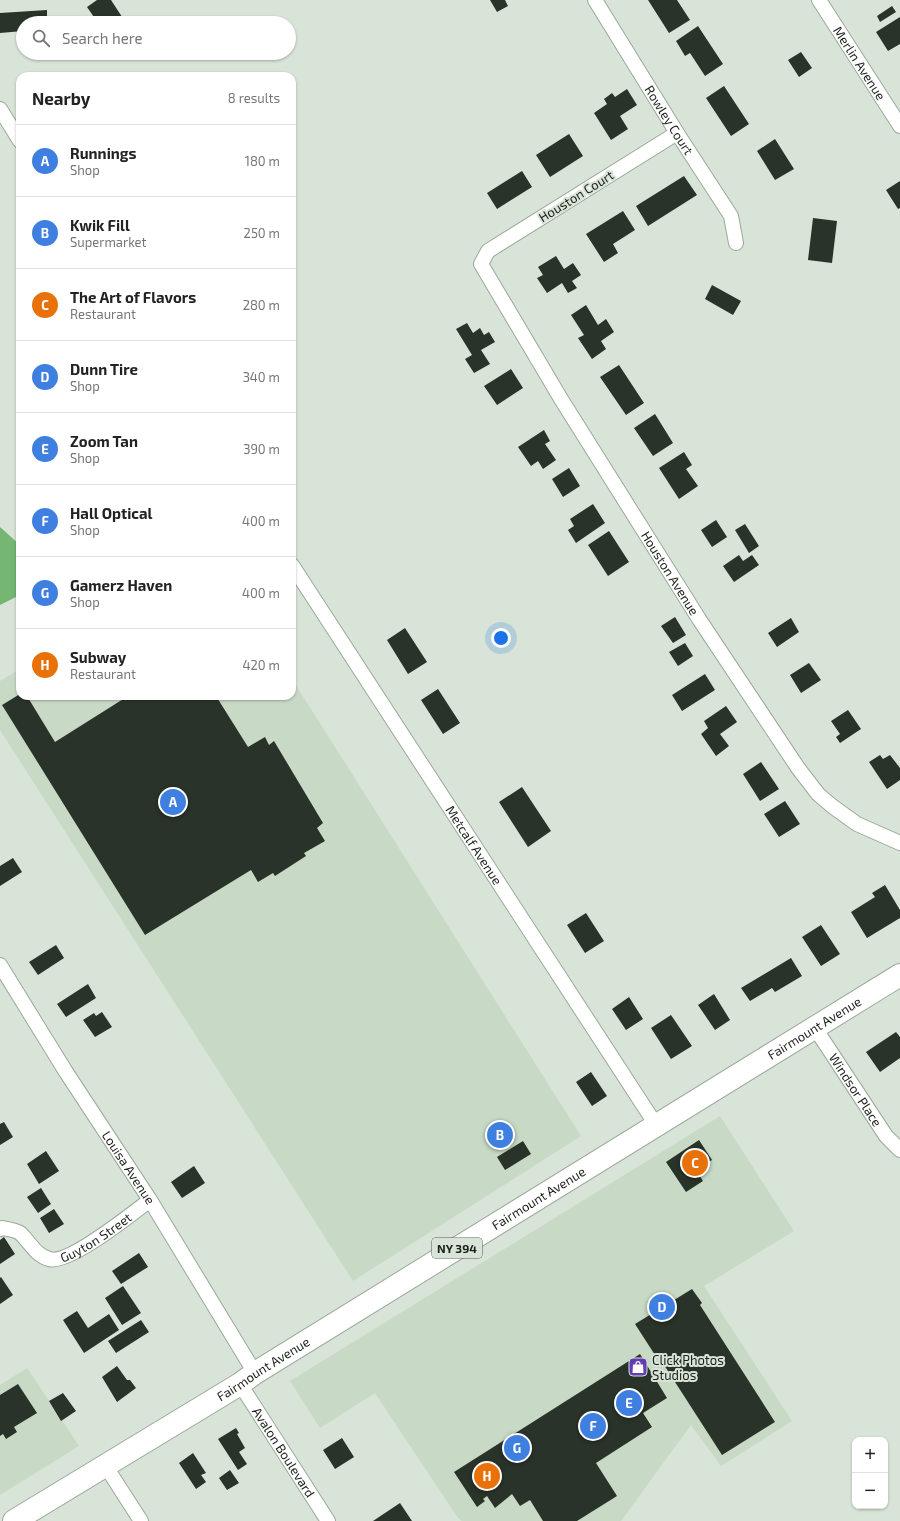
<!DOCTYPE html>
<meta charset="utf-8">
<style>
:root{--surface:#fff;--page:#f6f6f6;--text:#222;--muted:#767676;--line:#e0e0e0;--accent:#0f766e}
body{margin:0;font-family:"Exo 2",sans-serif;background:var(--page);color:var(--text)}
.controls{position:absolute;right:12px;bottom:12px;display:grid;overflow:hidden;border-radius:8px;box-shadow:0 1px 3px #0004}
.controls button{width:36px;height:36px;display:grid;place-items:center;padding:0;border:0;border-bottom:1px solid var(--line);background:var(--surface);color:var(--text);font:20px sans-serif}
.you{position:absolute;left:501px;top:638px;width:14px;height:14px;margin:-10px;border:3px solid #fff;border-radius:50%;background:#1a73e8;box-shadow:0 0 0 6px #1a73e833}
.badge{display:grid;place-items:center;width:26px;height:26px;border-radius:50%;background:var(--accent);color:#fff;font-size:13px;font-weight:700}
.pin{position:absolute;translate:-50% -50%;border:2px solid #fff;box-shadow:0 1px 4px #0006}
.list{margin:0;padding:0;list-style:none}
h2{display:flex;justify-content:space-between;align-items:center;height:52px;margin:0;padding:0 16px;font-size:17px}
h2 small{font-size:13px;font-weight:400;color:var(--muted)}
.list li{display:grid;grid-template-columns:26px 1fr auto;gap:12px;align-items:center;box-sizing:border-box;height:72px;padding:0 16px;border-top:1px solid var(--line)}
.list b{display:block;font-size:15px;white-space:nowrap}
.list p{margin:0;font-size:13px;white-space:nowrap;color:var(--muted)}
.list em{font-size:13px;font-style:normal;color:var(--muted)}
.icon{flex:none;width:22px;height:22px;fill:none;stroke:currentColor;stroke-width:2;stroke-linecap:round;stroke-linejoin:round}
.map{position:relative;flex:none;width:900px;height:1521px;overflow:hidden}
.search{position:absolute;background:var(--surface);box-shadow:0 1px 3px #0004;left:16px;top:16px;width:280px;height:44px;display:flex;align-items:center;gap:10px;box-sizing:border-box;padding:0 14px;border-radius:22px;color:var(--muted);font-size:15px}
.panel{position:absolute;background:var(--surface);box-shadow:0 1px 3px #0004;left:16px;top:72px;width:280px;height:628px;border-radius:12px}
.map>svg:first-child{display:block}
</style>
<div class="map">
<svg width="900" height="1521" viewBox="0 0 900 1521">
<rect width="100%" height="100%" fill="#d8e4d7"/>
<path fill="#c8d9c6" d="M20,669V696H292V679L581,1136L353,1281L0,730V681Z
M720,1116L794,1231L704,1286L792,1421L721,1466L691,1425L621,1521H462L458,1518L375,1393L320,1428L290,1381Z
M27,1368L79,1446L0,1495V1385Z"/>
<path fill="#75b672" d="M0,527L20,545V595L0,605Z"/>
<path fill="#2a3329" d="M97,0H111L126,23H98L87,7Z
M490,0H505L508,6L497,12Z
M648,0H677L690,20L669,33Z
M892,6L896,12L880,22L877,16Z
M47,10V23H23V31L0,33V13Z
M900,17V44L888,51L876,32Z
M698,26L723,64L705,76L690,53L685,56L676,41Z
M801,52L812,68L799,77L788,60Z
M724,86L749,124L731,136L706,98Z
M627,89L637,105L620,116L628,129L611,140L594,113L607,104L604,99L612,93L615,97Z
M569,134L583,156L550,177L536,155Z
M775,139L794,169L775,180L757,151Z
M522,171L532,187L497,209L487,193Z
M684,176L697,195L648,226L636,206Z
M900,181V208L898,209L886,190Z
M623,211L635,230L613,244L618,253L604,262L586,234Z
M813,218L837,221L832,263L808,260Z
M556,256L564,269L573,263L581,275L572,281L577,288L568,293L562,283L547,293L537,278L543,275L538,267Z
M712,285L741,301L733,315L705,299Z
M586,305L598,325L606,319L614,332L601,341L606,349L592,359L578,338L584,335L571,315Z
M467,323L473,333L480,328L484,335L489,332L495,342L481,350L490,364L474,373L465,359L472,355L456,329Z
M619,365L644,403L626,415L600,377Z
M511,369L523,388L497,405L484,386Z
M655,414L673,443L653,456L634,428Z
M544,430L550,441L545,444L556,460L543,469L538,461L531,466L518,447Z
M684,452L692,465L686,469L698,486L679,499L659,468Z
M569,468L580,486L563,497L552,479Z
M593,504L605,523L576,543L568,530L574,526L570,519Z
M716,520L727,537L712,547L701,530Z
M745,524L759,546L749,553L735,530Z
M609,531L629,562L608,576L588,545Z
M739,555L743,561L752,555L759,565L734,582L723,566Z
M675,617L686,635L673,643L661,626Z
M791,618L799,632L777,647L768,633Z
M405,628L427,662L408,674L387,640Z
M685,643L693,656L678,666L669,652Z
M809,663L821,680L801,693L790,675Z
M705,674L715,690L682,711L672,695Z
M438,689L460,723L443,734L421,700Z
M20,694V696H27L55,742L128,696H216L248,747L265,737L269,745L274,741L323,823L317,828L325,841L304,853L306,856L275,876L273,873L258,882L251,870L145,935L2,705Z
M726,706L737,722L720,734L729,746L716,756L701,734L708,728L704,721Z
M848,710L861,729L840,743L836,737L840,734L831,721Z
M880,755L883,759L890,755L900,768V780L887,789L869,762Z
M761,762L779,789L760,801L743,774Z
M522,787L551,831L528,847L499,802Z
M785,801L800,824L779,837L764,814Z
M13,858L22,872L0,886V866Z
M885,885L900,910V918L867,938L851,912L875,897L872,893Z
M586,913L604,941L585,953L567,925Z
M821,925L840,954L821,966L802,937Z
M56,945L64,958L38,975L29,962Z
M791,958L802,976L775,992L772,988L750,1001L741,988Z
M88,984L96,998L66,1017L57,1004Z
M714,994L730,1020L715,1030L698,1005Z
M629,997L643,1019L626,1030L612,1009Z
M102,1012L112,1027L95,1037L83,1020L94,1013L96,1016Z
M671,1015L692,1046L671,1059L651,1028Z
M896,1032L900,1037V1058L880,1072L866,1052Z
M591,1072L607,1096L592,1106L576,1082Z
M4,1122L13,1137L0,1145V1124Z
M508,1124L512,1131L492,1143L488,1137Z
M699,1140L712,1160L696,1170L703,1181L686,1192L666,1162Z
M523,1141L531,1154L505,1170L497,1157Z
M46,1151L59,1171L39,1184L27,1164Z
M194,1166L205,1183L182,1198L171,1182Z
M41,1188L51,1204L38,1213L27,1197Z
M54,1209L64,1224L49,1233L40,1218Z
M4,1237L15,1254L0,1264V1240Z
M139,1253L148,1267L121,1284L112,1271Z
M1,1277L13,1295L0,1304V1278Z
M123,1286L141,1313L122,1325L105,1298Z
M692,1289L702,1303L700,1305L775,1422L722,1455L657,1354L655,1355L635,1324Z
M77,1311L88,1328L109,1314L119,1330L84,1353L63,1320Z
M141,1320L149,1332L116,1353L108,1341Z
M640,1354L667,1398L643,1413L652,1427L596,1463L617,1496L577,1521H543L530,1500L520,1506L512,1494L495,1508L487,1496L483,1499L485,1501L477,1507L454,1472Z
M117,1366L127,1380H130L136,1388L117,1402L102,1377Z
M18,1384L37,1413L14,1427L17,1432L6,1439L3,1434L0,1436V1395Z
M63,1393L76,1411L61,1421L49,1401Z
M236,1428L239,1433L237,1434L245,1448L239,1452L247,1464L238,1470L218,1439Z
M342,1438L354,1457L335,1469L323,1450Z
M193,1453L206,1473L201,1475L206,1482L196,1489L179,1463Z
M230,1470L239,1483L227,1490L219,1478Z
M400,1503L412,1521H373Z"/>
<g fill="none" stroke-linecap="round" stroke-linejoin="round">
<defs>
<g id="street">
<path id="s1" d="M595,0L677,133L731,216L736,243"/>
<path id="s2" d="M819,0L900,126"/>
<path d="M0,109L20,141"/>
<path id="s3" d="M677,133L488,251L481,264L561,399L699,619L798,768L818,794L832,806L857,824L900,843"/>
<path id="s4" d="M292,565L656,1125"/>
<path id="s5" d="M0,965L66,1072L150,1200L255,1373"/>
<path id="s6" d="M815,1028L886,1136L900,1150"/>
<path id="s7" d="M0,1229L2,1228C8,1229 16,1230 20,1233C30,1242 35,1255 49,1259C68,1265 133,1213 150,1200"/>
<path id="s8" d="M240,1384L328,1521"/>
<path d="M105,1465L141,1521"/>
</g>
<g id="primary">
<path id="s9" d="M14,1521L240,1384L255,1373L900,975"/>
</g>
</defs>
<use href="#street" stroke="#9ca89b" stroke-width="16"/>
<use href="#primary" stroke="#9ca89b" stroke-width="24"/>
<use href="#street" stroke="#fff" stroke-width="14"/>
<use href="#primary" stroke="#fff" stroke-width="22"/>
</g>
<defs>
<symbol id="shop-square" viewBox="-11 -11 22 22"><rect x="-9" y="-9" width="18" height="18" rx="4" fill="#643db5" stroke="#d8e4d7"/><path d="M-5-2.5h2.3a2.7 3.5 0 0 1 5.4 0H5L5.5 6h-11ZM-1.5-2.5h3a1.5 2.3 0 0 0-3 0Z" fill="#fff"/></symbol>
</defs>
<g fill-rule="evenodd">
<use href="#shop-square" x="627" y="1356" width="22" height="22"/>
</g>
<g text-anchor="middle" dominant-baseline="central" stroke-width="4" stroke-linejoin="round" paint-order="stroke">
<rect fill="#d8e4d7" stroke="#545b53" stroke-width="1" x="432" y="1238" width="50" height="20" rx="3"/>
<g font-size="12" font-weight="bold" fill="#1c201b">
<text x="457" y="1248">NY 394</text>
</g>
<g font-size="13" fill="#1c201b" stroke="#d8e4d7">
<text stroke="none"><textPath href="#s2" startOffset="75">Merlin Avenue</textPath></text>
<text stroke="none"><textPath href="#s1" startOffset="141">Rowley Court</textPath></text>
<text transform="translate(576 196) rotate(-32)">Houston Court</text>
<text stroke="none"><textPath href="#s3" startOffset="600">Houston Avenue</textPath></text>
<text stroke="none"><textPath href="#s4" startOffset="334">Metcalf Avenue</textPath></text>
<text stroke="none"><textPath href="#s9" startOffset="940">Fairmount Avenue</textPath></text>
<text stroke="none"><textPath href="#s6" startOffset="74">Windsor Place</textPath></text>
<text stroke="none"><textPath href="#s5" startOffset="240">Louisa Avenue</textPath></text>
<text stroke="none"><textPath href="#s9" startOffset="616">Fairmount Avenue</textPath></text>
<text stroke="none"><textPath href="#s7" startOffset="113">Guyton Street</textPath></text>
<text stroke="none"><textPath href="#s9" startOffset="292">Fairmount Avenue</textPath></text>
<text stroke="none"><textPath href="#s8" startOffset="81">Avalon Boulevard</textPath></text>
</g>
<g font-size="13" fill="#1c201b" stroke="#d8e4d7" text-anchor="start">
<text x="652" y="1360">Click Photos<tspan x="652" dy="15">Studios</tspan></text>
</g>
</g>
</svg>
<div class="controls">
<button>+</button>
<button>−</button>
</div>
<div class="you"></div>
<div class="pin badge" style="left:173px;top:802px;background:#3f7fe0">A</div>
<div class="pin badge" style="left:500px;top:1135px;background:#3f7fe0">B</div>
<div class="pin badge" style="left:695px;top:1163px;background:#e8710a">C</div>
<div class="pin badge" style="left:662px;top:1307px;background:#3f7fe0">D</div>
<div class="pin badge" style="left:629px;top:1403px;background:#3f7fe0">E</div>
<div class="pin badge" style="left:593px;top:1426px;background:#3f7fe0">F</div>
<div class="pin badge" style="left:517px;top:1448px;background:#3f7fe0">G</div>
<div class="pin badge" style="left:487px;top:1476px;background:#e8710a">H</div>
<div class="search"><svg class="icon" aria-label="search" viewBox="0 0 24 24"><circle cx="10" cy="10" r="6"/><path d="M15 15l6 6"/></svg>Search here</div>
<section class="panel">
<h2>Nearby<small>8 results</small></h2>
<ul class="list">
<li><span class="badge" style="background:#3f7fe0">A</span><div><b>Runnings</b><p>Shop</p></div><em>180 m</em></li>
<li><span class="badge" style="background:#3f7fe0">B</span><div><b>Kwik Fill</b><p>Supermarket</p></div><em>250 m</em></li>
<li><span class="badge" style="background:#e8710a">C</span><div><b>The Art of Flavors</b><p>Restaurant</p></div><em>280 m</em></li>
<li><span class="badge" style="background:#3f7fe0">D</span><div><b>Dunn Tire</b><p>Shop</p></div><em>340 m</em></li>
<li><span class="badge" style="background:#3f7fe0">E</span><div><b>Zoom Tan</b><p>Shop</p></div><em>390 m</em></li>
<li><span class="badge" style="background:#3f7fe0">F</span><div><b>Hall Optical</b><p>Shop</p></div><em>400 m</em></li>
<li><span class="badge" style="background:#3f7fe0">G</span><div><b>Gamerz Haven</b><p>Shop</p></div><em>400 m</em></li>
<li><span class="badge" style="background:#e8710a">H</span><div><b>Subway</b><p>Restaurant</p></div><em>420 m</em></li>
</ul>
</section>
</div>
